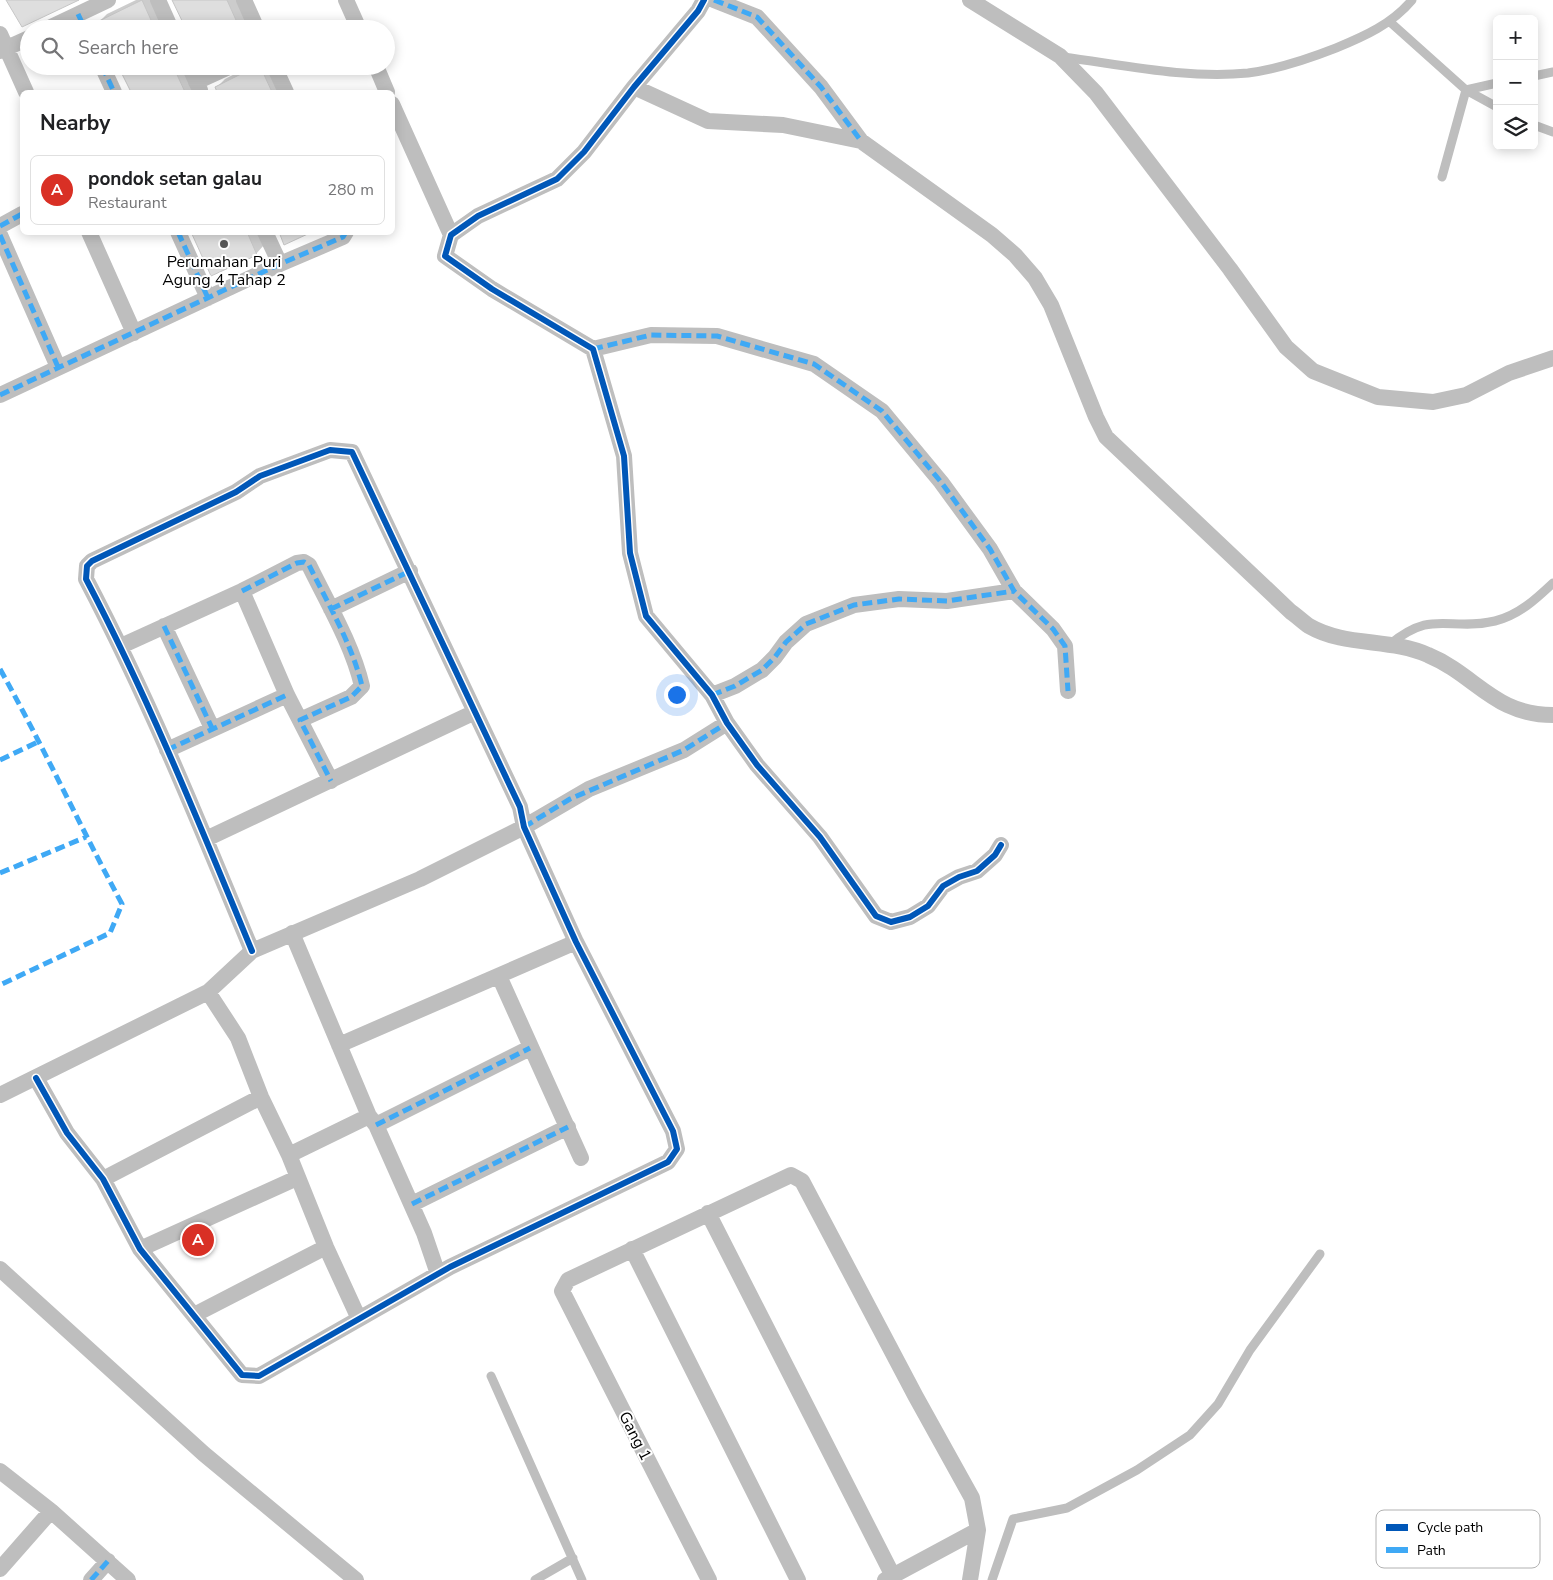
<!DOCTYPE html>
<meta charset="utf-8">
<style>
:root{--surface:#fff;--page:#f6f6f6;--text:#202124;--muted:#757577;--line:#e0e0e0;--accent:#d93025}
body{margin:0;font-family:"Nunito Sans",sans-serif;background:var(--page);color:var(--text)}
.controls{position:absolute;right:15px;top:15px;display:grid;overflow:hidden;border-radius:8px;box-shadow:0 2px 12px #0003}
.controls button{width:45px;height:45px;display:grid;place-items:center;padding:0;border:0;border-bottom:1px solid var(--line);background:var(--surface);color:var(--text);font:25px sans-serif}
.you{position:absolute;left:676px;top:694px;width:18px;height:18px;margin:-12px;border:4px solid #fff;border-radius:50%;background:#1a73e8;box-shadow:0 0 0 8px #1a73e833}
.badge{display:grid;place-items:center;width:32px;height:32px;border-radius:50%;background:var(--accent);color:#fff;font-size:16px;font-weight:700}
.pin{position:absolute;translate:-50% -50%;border:2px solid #fff;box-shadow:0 1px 5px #0006}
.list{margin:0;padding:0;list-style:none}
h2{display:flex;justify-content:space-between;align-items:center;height:65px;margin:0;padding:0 20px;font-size:21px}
h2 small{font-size:16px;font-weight:400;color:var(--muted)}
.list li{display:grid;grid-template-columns:32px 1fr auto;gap:15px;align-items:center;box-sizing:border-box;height:70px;margin:0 10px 10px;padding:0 10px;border:1px solid var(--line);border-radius:8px}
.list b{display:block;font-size:19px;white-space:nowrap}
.list p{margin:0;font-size:16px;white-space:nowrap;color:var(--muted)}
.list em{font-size:16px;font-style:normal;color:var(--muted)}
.icon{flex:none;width:28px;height:28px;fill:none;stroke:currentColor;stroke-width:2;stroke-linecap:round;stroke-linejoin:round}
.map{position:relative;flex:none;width:1553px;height:1580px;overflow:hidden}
.search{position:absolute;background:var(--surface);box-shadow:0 2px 12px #0003;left:20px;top:20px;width:375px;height:55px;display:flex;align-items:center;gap:12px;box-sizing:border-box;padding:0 18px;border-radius:28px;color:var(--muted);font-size:19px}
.panel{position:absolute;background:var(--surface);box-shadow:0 2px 12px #0003;left:20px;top:90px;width:375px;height:145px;border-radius:8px}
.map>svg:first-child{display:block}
</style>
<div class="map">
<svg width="1553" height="1580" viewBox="0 0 1553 1580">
<rect width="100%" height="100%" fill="#fff"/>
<path fill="#0003" d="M136,0H154L167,29H102L99,22L107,14Z
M173,0H239L252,29H187Z
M120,66H185L197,92H132Z
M250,66H272L284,92H218L216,88L225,79Z
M192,232H259L264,245L256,254Z"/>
<path fill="#dedede" stroke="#c6c6c6" d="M6,0H79L22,27Z
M142,0L155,29H100L97,22Z
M172,0H227L240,29H186Z
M118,66H173L185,92H131Z
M257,66H260L272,92H217L215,87Z
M191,232H247L257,255L211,276Z
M279,232H312L284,245Z"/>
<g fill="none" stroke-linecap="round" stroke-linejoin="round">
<path stroke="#bebebe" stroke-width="9" d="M1390,22L1466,90L1442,177
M1063,57C1124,65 1187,79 1248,73C1279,69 1308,59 1336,48C1365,36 1392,24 1412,0
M1534,76L1553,72
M1466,90L1497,107
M1466,90L1497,83
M1534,125L1553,132
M1389,645C1434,608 1447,632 1495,621C1519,615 1536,599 1553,583
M491,1376L582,1580
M535,1580L573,1558
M992,1580L1013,1519L1067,1508L1137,1470L1190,1435L1218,1404L1250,1350L1320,1254"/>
<path stroke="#bebebe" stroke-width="16" d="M158,0L171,29
M244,0L257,29
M346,0L359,29
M704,0L698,11L634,87L584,152L557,179L478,216L451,235L445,256L492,289L593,349L624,456L630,553L646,616L712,695L727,723L757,765L820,837L876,916L891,922L910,917L928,906L943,886L959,877L977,871L995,855L1001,845
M714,0L757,17L821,87L861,141
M970,0L1060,56L1096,93L1230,269L1286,347L1313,371L1378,397L1433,402L1466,395L1509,373L1553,358
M47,29L108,0
M0,34L26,92
M0,51L29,38
M102,66L114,92
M189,66L200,90
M274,66L286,92
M376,66L387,92
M196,82L231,66
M634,87L708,121L783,125L861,141L992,235L1015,255L1035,278L1051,305L1096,417L1106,437L1291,612C1297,616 1303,622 1309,626C1345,647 1390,638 1428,655C1476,675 1494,715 1553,715
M392,104L451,235
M0,226L22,214
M89,232L134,333
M178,232L208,298
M265,232L280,264
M0,235L58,367
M593,349L651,335L717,336L814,364L882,411L941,482L990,549L1014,591L1053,629L1065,646L1068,691
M0,395L280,264L343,237L346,232
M242,591L287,695L331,781
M331,609L410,571
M164,626L212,728
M121,646L242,591L297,563L304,562L309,565C328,604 352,644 362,686L351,697L300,720
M712,695L735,686L762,670L775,657L786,642L806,624L854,605L899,599L947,601L1014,591
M167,750L287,695
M206,839L475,712
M292,933L369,1116L376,1125L424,1233L438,1274
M499,976L581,1158
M208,992L238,1038L261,1097L289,1155L326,1247L359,1319
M339,1045L576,942
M36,1078L67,1133L103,1179L140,1249L242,1375L259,1376L450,1267L668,1162L677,1149L673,1131L576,942L524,827L520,807L352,452L330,450L260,476L236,492L92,561L87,566L86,579C149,699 200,825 252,951
M0,1095L208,992L252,951L420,879L524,827L589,789L684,750L727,723
M376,1125L530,1048
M289,1155L369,1116
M103,1179L261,1097
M412,1204L568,1127
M708,1213L893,1576
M140,1249L297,1178
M632,1249L798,1580
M0,1269L204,1454L356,1580
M194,1315L326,1247
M0,1471L51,1511L128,1580
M0,1569L51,1511
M91,1580L108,1561
M709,1580L562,1291L568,1280L791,1175L802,1181L916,1397L972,1498L978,1530L970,1580
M885,1580L978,1530"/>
<path stroke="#3fa9f5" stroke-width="5" stroke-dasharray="10 5" stroke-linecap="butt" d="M714,0L757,17L821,87L861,141
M78,14L85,29
M102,66L114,92
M0,226L22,214
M178,232L208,298
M0,235L58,367
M593,349L651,335L717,336L814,364L882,411L941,482L990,549L1014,591L1053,629L1065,646L1068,691
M0,395L280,264L343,237L346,232
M242,591L297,563L304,562L309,565C328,604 352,644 362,686L351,697L300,720L331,781
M331,609L410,571
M164,626L212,728
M0,669C43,746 80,826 122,904L110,933L0,985
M712,695L735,686L762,670L775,657L786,642L806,624L854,605L899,599L947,601L1014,591
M167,750L287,695
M0,760L40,741
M524,827L570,799L684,750L727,723
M0,873L86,837
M376,1125L530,1048
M412,1204L568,1127
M91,1580L108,1561"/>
<defs>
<path id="cycleway" d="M704,0L698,11L634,87L584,152L557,179L478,216L451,235L445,256L492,289L593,349L624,456L630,553L646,616L712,695L727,723L757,765L820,837L876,916L891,922L910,917L928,906L943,886L959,877L977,871L995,855L1001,845
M36,1078L67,1133L103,1179L140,1249L242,1375L259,1376L450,1267L668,1162L677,1149L673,1131L576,942L524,827L520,807L352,452L330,450L260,476L236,492L92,561L87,566L86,579C149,699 200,825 252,951"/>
</defs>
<use href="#cycleway" stroke="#fff" stroke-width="9"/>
<use href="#cycleway" stroke="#0057b8" stroke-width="6"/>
</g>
<circle fill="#595959" stroke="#fff" stroke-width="2" cx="224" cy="244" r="5"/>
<g text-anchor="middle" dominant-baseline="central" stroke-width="4" stroke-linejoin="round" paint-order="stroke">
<g font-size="16" fill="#000" stroke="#fff">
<text x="224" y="262">Perumahan Puri<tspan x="224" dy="18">Agung 4 Tahap 2</tspan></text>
</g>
<g font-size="16" fill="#000" stroke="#fff">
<text transform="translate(635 1436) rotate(63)">Gang 1</text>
</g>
</g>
<rect x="1376" y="1510" width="164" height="58" rx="8" fill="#fff" stroke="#b2b2b2" stroke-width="1"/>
<rect x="1386" y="1524" width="22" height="7" fill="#0057b8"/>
<rect x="1386" y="1547" width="22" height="6" fill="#3fa9f5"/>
<g font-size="14" fill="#000">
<text x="1417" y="1532">Cycle path</text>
<text x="1417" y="1555">Path</text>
</g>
</svg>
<div class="controls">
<button>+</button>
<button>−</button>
<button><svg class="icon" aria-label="layers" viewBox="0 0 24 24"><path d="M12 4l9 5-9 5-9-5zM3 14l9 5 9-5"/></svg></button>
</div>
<div class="you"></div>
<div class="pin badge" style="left:198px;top:1240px">A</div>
<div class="search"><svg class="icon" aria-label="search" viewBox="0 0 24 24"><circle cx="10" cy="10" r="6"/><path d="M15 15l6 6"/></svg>Search here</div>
<section class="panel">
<h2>Nearby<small></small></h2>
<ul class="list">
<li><span class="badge">A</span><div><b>pondok setan galau</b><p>Restaurant</p></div><em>280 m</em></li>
</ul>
</section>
</div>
